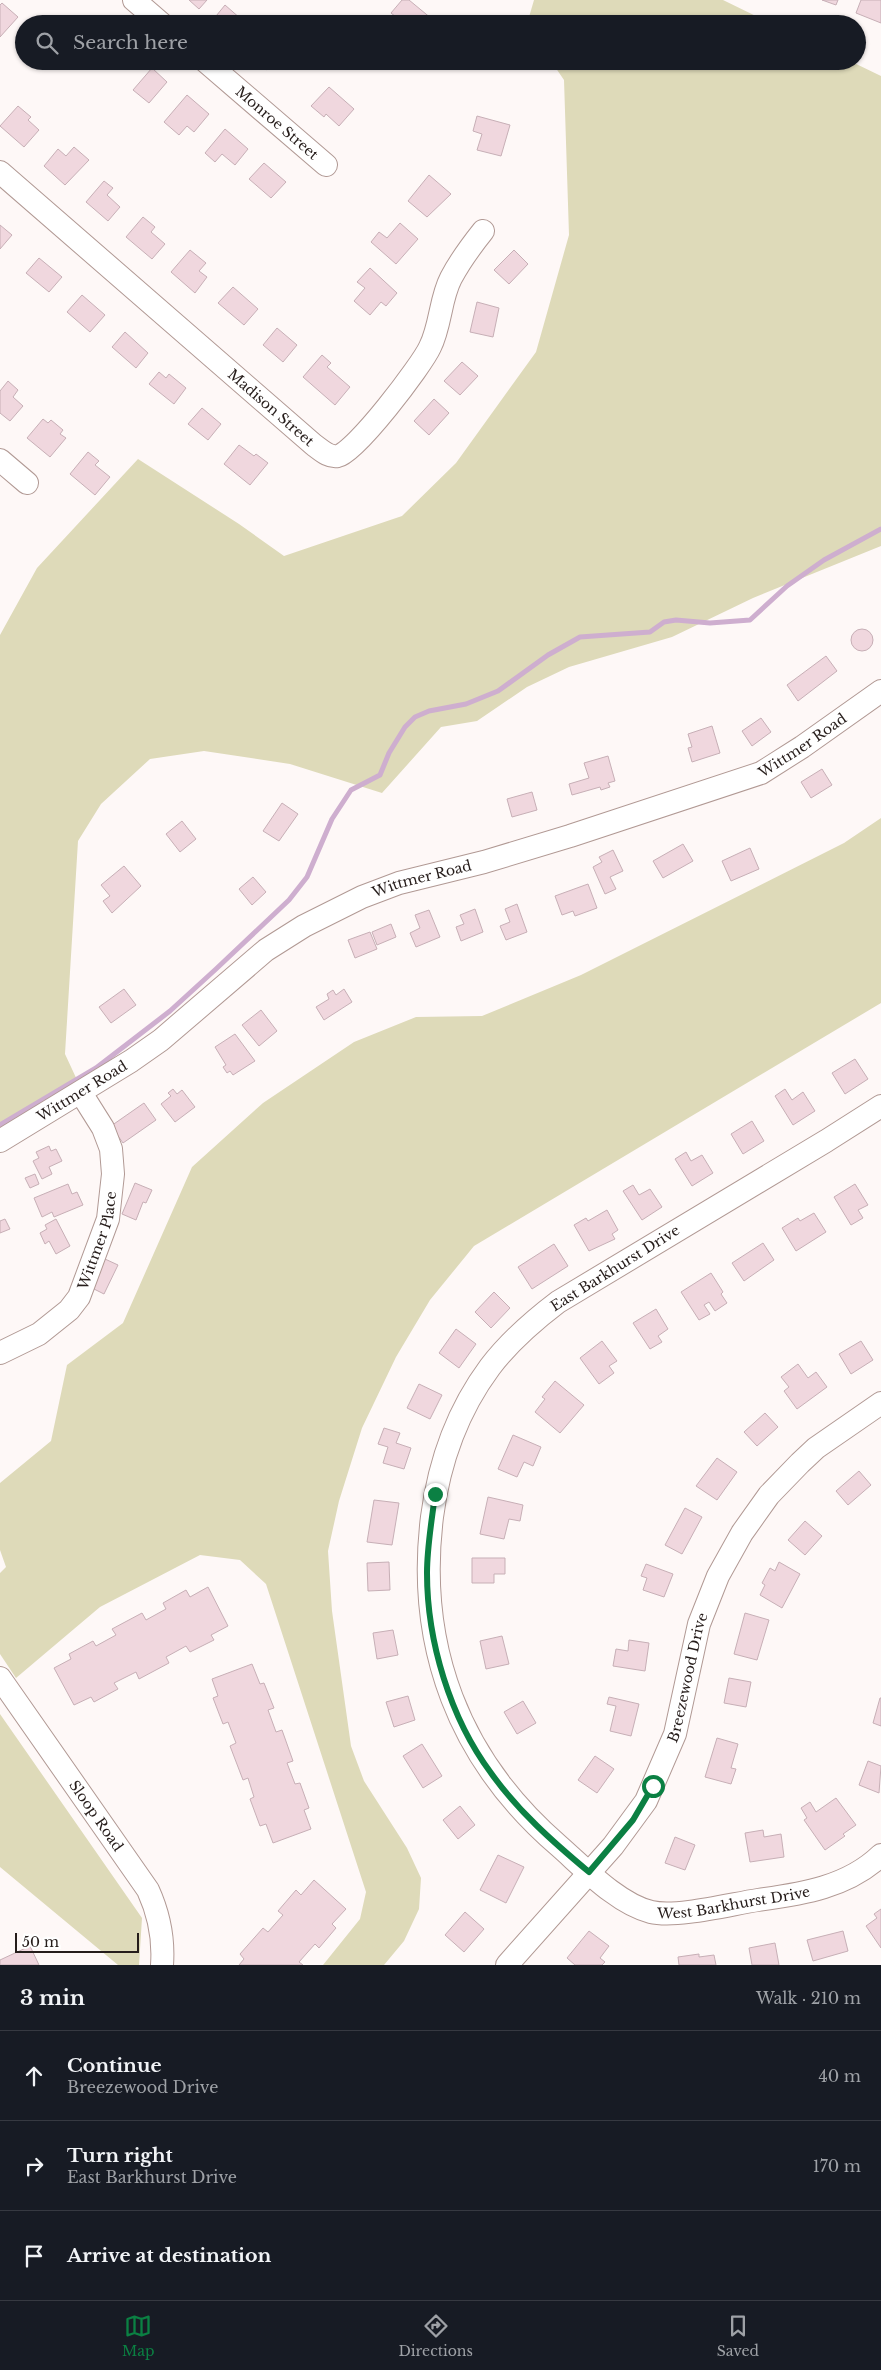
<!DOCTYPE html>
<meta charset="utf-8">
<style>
:root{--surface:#171b24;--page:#242831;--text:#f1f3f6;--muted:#9ea1a6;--line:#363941;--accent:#0b8043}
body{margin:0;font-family:"Libre Baskerville",serif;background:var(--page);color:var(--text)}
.scale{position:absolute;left:15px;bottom:12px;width:124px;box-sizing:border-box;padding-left:5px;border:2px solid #261d1b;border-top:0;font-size:14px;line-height:18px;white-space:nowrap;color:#261d1b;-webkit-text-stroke:4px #fff;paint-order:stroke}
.stop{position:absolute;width:15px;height:15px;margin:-11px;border:4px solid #0b8043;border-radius:50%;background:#fff}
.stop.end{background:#0b8043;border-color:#fff;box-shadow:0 1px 5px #0008}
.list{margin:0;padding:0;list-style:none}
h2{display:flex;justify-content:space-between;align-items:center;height:65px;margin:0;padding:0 20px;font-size:21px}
h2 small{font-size:16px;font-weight:400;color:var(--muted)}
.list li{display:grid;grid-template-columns:32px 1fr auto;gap:15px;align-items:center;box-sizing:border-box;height:90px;padding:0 20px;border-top:1px solid var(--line)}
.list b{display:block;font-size:19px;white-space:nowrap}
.list p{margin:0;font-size:16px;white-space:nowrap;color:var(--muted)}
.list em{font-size:16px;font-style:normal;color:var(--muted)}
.icon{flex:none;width:28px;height:28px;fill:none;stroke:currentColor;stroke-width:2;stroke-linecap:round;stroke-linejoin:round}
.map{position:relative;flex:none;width:881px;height:1965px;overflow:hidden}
.search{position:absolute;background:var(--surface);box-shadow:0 1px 4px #0004;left:15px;right:15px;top:15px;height:55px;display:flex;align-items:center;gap:12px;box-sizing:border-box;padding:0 18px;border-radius:28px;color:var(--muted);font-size:19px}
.sheet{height:335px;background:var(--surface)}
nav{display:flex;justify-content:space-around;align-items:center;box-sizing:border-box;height:70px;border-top:1px solid var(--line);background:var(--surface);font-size:14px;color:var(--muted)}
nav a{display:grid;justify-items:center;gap:2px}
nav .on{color:var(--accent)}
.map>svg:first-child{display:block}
</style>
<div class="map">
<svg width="881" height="1965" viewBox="0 0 881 1965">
<rect width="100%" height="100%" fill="#fef8f7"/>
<path fill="#dedab9" d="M534,0H723L772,24H527Z
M551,61H850L881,76V546L753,598L672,637L569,667L527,687L477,721L441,727L382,793L290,764L204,751L150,759L101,804L78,841L65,1054L78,1082L3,1128L0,1126V635L37,568L138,459L239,524L284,556L402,516L456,463L536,352L569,235L564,80Z
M881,818V1003L474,1246L430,1300L396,1357L362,1428L339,1501L328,1551L332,1611L351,1746L364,1781L407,1848L421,1878L419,1909L404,1941L384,1965H323L360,1919L366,1892L266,1584L240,1560L200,1555L100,1607L16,1678L0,1654V1573L6,1567L0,1550V1483L51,1441L67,1365L123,1323L192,1167L263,1103L354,1042L416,1017L482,1016L581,975L844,843Z
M0,1714L142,1918L139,1965H118L0,1867Z"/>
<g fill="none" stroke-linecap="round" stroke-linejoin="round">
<path stroke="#ceaecf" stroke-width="5" d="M0,1125L96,1068L170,1011L216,969L289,900L307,877L332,819L351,790L380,775L389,753L405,727L415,717L429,711L466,704L498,691L548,655L580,637L650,632L664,622L676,620L710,623L750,620L787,586L824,560L881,529"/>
</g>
<path fill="#f0d7de" stroke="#c7afb6" d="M189,0H207L199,9Z
M402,0H409L432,19L428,24H389L396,17L391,13Z
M822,0H838L836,5Z
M861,0H881V23L856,13Z
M2,3L18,17L0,37V5Z
M225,5L241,19L237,24H215L212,21Z
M257,61H274L267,70Z
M152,68L167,82L149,103L133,90Z
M329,87L354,109L339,126L326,114L324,117L311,106Z
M187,95L209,114L194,132L187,126L179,135L164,122Z
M18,106L31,117L28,120L39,130L24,147L0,126Z
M477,116L510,125L501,156L477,150L482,134L473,131Z
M225,129L248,149L235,165L222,154L215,162L205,153Z
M74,147L89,160L65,185L44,166L58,149L66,156Z
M264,163L286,182L271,198L249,179Z
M429,175L451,194L427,217L408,201Z
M104,181L113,188L107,195L120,207L108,221L86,202Z
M143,217L155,227L151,232L165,244L152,259L126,237Z
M400,223L418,239L396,264L371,242L379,232L387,238Z
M0,225L12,235L0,249Z
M190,250L206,263L199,271L207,277L195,293L171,272Z
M514,250L528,264L509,284L494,270Z
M39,258L62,277L49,292L26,273Z
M370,268L397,293L386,306L381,302L370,315L354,301L365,288L357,282Z
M233,287L258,309L244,325L218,303Z
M82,295L105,315L90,332L67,312Z
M477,302L499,308L493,337L470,332Z
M277,328L297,345L283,362L263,345Z
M125,332L148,353L136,368L112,347Z
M322,355L331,363L327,367L350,387L335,405L303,377Z
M462,362L478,376L460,395L444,381Z
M159,372L166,378L169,374L186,388L174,404L149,384Z
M8,381L18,390L13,397L23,406L10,421L0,413V391Z
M434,399L449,413L429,435L414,421Z
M202,408L221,424L208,440L188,424Z
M43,419L48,423L51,420L63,430L60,434L66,438L50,457L27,438Z
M239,445L254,456L256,454L268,463L250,485L224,464Z
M88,452L99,461L95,465L110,477L95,495L70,474Z
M851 640a11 11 0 1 1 22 0a11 11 0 1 1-22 0Z
M826,656L837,671L798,701L787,685Z
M761,718L771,732L752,746L742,731Z
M712,726L720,753L692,762L688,748L692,747L688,734Z
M608,756L615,781L608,783L610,787L601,790L600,787L572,795L569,784L589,778L584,763Z
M822,769L832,785L811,798L801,782Z
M532,792L537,810L512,817L507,799Z
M282,803L298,814L279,841L263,831Z
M182,821L196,839L180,852L166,834Z
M683,844L693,861L663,878L653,861Z
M750,848L759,869L731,881L722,861Z
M613,850L623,871L610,877L616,889L605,894L593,867L602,862L599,857Z
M124,866L141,886L112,913L103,901L110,896L101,885Z
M253,877L266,892L252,905L239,889Z
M588,884L597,908L575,916L573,911L562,915L555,896Z
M517,904L527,932L506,940L500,926L510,922L505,909Z
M475,909L483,932L461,941L456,927L464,924L460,915Z
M429,910L440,937L416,947L410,933L420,928L415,915Z
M391,924L396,937L377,945L372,932Z
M370,932L377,949L355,958L348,940Z
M124,989L136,1005L111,1023L99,1007Z
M344,989L352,1002L324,1020L316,1007L329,999L327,994L333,990L336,995Z
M261,1010L277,1031L259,1046L242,1025Z
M235,1034L255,1061L233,1075L230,1071L227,1073L223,1067L226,1065L215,1047Z
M855,1059L868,1079L845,1094L832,1073Z
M173,1089L177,1094L182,1090L195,1107L175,1122L161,1104L171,1096L168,1093Z
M785,1089L792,1100L803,1092L815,1111L793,1125L775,1096Z
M144,1103L156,1120L123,1143L111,1126Z
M752,1121L764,1141L743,1154L731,1134Z
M49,1146L51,1151L56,1149L62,1161L49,1167L52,1174L42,1179L33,1161L39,1158L36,1152Z
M686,1152L691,1161L702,1155L713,1173L692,1186L675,1159Z
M35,1174L39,1184L30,1188L25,1178Z
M135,1183L152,1190L146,1203L143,1202L136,1220L122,1214Z
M68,1184L72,1194L77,1192L83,1205L54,1217L52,1212L42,1217L34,1198Z
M855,1184L868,1205L858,1210L863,1218L851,1225L834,1197Z
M633,1185L639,1195L650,1189L662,1207L642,1220L623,1191Z
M607,1210L618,1230L612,1234L615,1239L589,1251L574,1225L586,1218L588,1221Z
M814,1213L826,1232L796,1251L782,1228L798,1218L800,1221Z
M5,1219L10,1229L0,1233V1221Z
M56,1219L70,1246L56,1254L49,1241L45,1244L40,1233L47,1229L45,1225Z
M763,1243L774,1260L744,1281L732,1263Z
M554,1244L568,1266L532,1289L518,1267Z
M105,1259L118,1265L104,1294L92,1288Z
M711,1273L723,1292L721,1294L727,1303L715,1311L709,1302L704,1305L710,1314L699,1320L681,1292Z
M494,1292L510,1308L491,1328L475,1312Z
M656,1309L668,1329L658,1336L662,1342L650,1349L633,1323Z
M456,1329L476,1344L459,1368L439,1353Z
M602,1341L617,1361L609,1366L614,1373L599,1384L580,1358Z
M861,1341L873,1360L851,1374L839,1354Z
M798,1364L808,1378L816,1372L827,1387L797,1409L784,1391L789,1387L781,1377Z
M555,1381L584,1405L560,1433L535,1412L545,1399L542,1397Z
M419,1384L442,1395L430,1419L407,1408Z
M765,1413L778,1427L757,1446L744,1432Z
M384,1428L400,1433L396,1443L411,1448L404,1469L383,1463L388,1447L378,1444Z
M513,1435L541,1447L533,1466L524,1462L517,1477L498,1469Z
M717,1458L737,1472L717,1500L696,1486Z
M859,1471L871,1485L848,1505L836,1491Z
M488,1497L523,1505L520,1521L509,1519L504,1539L480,1534Z
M374,1500L399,1503L392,1545L367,1542Z
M685,1508L702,1517L682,1554L665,1545Z
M805,1521L822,1536L805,1555L788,1540Z
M472,1558H505V1574H494V1583H472Z
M389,1562L390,1590L368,1591L367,1563Z
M779,1562L800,1574L782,1608L760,1595L765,1585L762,1583L770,1568L775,1571Z
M646,1564L673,1574L664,1597L643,1590L647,1578L641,1576Z
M208,1587L228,1626L211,1635L214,1640L190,1652L186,1646L166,1657L169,1663L139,1679L136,1672L114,1683L118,1689L94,1702L91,1697L74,1705L54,1668L71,1659L69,1654L93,1641L96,1646L116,1635L112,1629L142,1613L146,1620L166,1609L163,1603L186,1590L190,1597Z
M745,1613L769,1620L757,1660L734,1654Z
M393,1630L398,1655L377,1659L373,1633Z
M502,1636L509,1664L486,1669L480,1641Z
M629,1640L649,1643L645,1671L613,1666L616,1649L628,1651Z
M252,1664L260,1684L264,1683L274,1708L268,1710L276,1732L282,1730L293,1761L287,1763L295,1784L300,1783L309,1808L304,1810L311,1829L273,1843L266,1824L260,1826L250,1799L254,1797L248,1778L243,1780L230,1746L236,1743L228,1722L223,1724L213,1698L218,1696L212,1679Z
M729,1678L751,1682L746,1707L724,1703Z
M408,1696L415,1720L394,1727L386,1702Z
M609,1697L639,1704L631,1736L610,1731L616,1706L607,1704Z
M880,1698H881V1726L873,1723Z
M523,1701L536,1723L517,1734L504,1712Z
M717,1738L738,1744L731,1768L736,1769L731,1784L705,1777Z
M422,1744L442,1776L423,1788L403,1756Z
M595,1756L614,1769L597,1793L578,1780Z
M868,1761L881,1766L879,1793L859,1785Z
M836,1798L856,1825L843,1834L845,1836L825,1850L804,1820L807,1818L801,1808L810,1802L816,1812Z
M460,1806L475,1825L458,1839L443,1820Z
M763,1830L764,1837L781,1834L784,1857L750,1862L745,1833Z
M675,1837L695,1845L685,1870L665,1863Z
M498,1855L524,1867L506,1903L480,1890Z
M314,1880L346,1909L332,1924L336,1928L319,1948L315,1944L299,1962L303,1965H239L244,1959L240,1954L263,1928L268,1932L283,1915L278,1911L296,1890L301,1895Z
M881,1909V1948L866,1926L877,1918L874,1914Z
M465,1912L484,1929L464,1952L445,1935Z
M589,1931L609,1946L600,1958L605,1962L602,1965H575L567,1958Z
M843,1931L848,1951L813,1961L807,1940Z
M775,1943L779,1965H752L749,1948Z
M30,1946L39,1965H0V1960Z
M699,1954V1957L714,1955L716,1965H679L678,1957Z"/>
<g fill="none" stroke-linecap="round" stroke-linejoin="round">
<defs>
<g id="minor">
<path d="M134,0L162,24"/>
<path id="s1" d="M205,61L326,165"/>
<path id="s2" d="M0,172L314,445C321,450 329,458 338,456C355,453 422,365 430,347C441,325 440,299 451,278C460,261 471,246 483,231"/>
<path d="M0,460L27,483"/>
<path id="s3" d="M881,1106L826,1141L558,1302C533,1321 509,1342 490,1367C458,1410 439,1463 432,1517C416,1647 459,1760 559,1846C584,1868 618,1904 651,1912C677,1918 731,1904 758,1900C802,1894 848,1887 881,1855"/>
<path id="s4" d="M0,1141L131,1061L161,1040L266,950L304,926L362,897L399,883L484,862L570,836L761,773L802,747L881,691"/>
<path id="s5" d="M0,1353L39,1334L69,1310L79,1297L108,1219L113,1174L111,1149L103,1128L81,1093"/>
<path id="s6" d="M0,1678L148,1890C159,1914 164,1938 162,1965"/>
<path id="s7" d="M507,1965L613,1846L646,1801L675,1734L699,1624L718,1576L742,1533L769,1495L800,1463L816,1448L881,1403"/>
</g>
</defs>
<use href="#minor" stroke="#b19994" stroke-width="24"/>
<use href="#minor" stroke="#fff" stroke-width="22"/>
</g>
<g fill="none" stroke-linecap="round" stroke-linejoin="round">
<path stroke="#0b8043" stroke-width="6" d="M435,1494C432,1520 427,1546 427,1573C427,1641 450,1718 491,1773C518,1811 553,1842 589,1872L633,1820L653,1786"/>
</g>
<g text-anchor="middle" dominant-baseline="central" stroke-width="4.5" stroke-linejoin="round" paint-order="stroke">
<g font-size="14" fill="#261d1b" stroke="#fff">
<text stroke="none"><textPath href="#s1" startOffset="95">Monroe Street</textPath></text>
<text stroke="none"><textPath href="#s2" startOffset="359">Madison Street</textPath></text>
<text stroke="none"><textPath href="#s4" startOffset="906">Wittmer Road</textPath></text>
<text stroke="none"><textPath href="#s4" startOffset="501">Wittmer Road</textPath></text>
<text stroke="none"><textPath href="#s4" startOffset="96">Wittmer Road</textPath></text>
<text stroke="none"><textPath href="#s5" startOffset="158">Wittmer Place</textPath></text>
<text transform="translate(615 1268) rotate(-32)">East Barkhurst Drive</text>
<text stroke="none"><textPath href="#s7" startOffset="346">Breezewood Drive</textPath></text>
<text stroke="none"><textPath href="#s6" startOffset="168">Sloop Road</textPath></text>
<text stroke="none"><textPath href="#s3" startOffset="1201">West Barkhurst Drive</textPath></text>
</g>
</g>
</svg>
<div class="scale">50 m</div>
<div class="stop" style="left:653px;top:1786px"></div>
<div class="stop end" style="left:435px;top:1494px"></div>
<div class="search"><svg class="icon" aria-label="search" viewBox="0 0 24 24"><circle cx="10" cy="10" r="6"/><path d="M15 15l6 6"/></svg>Search here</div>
</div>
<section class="sheet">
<h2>3 min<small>Walk · 210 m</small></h2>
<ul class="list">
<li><svg class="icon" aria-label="ahead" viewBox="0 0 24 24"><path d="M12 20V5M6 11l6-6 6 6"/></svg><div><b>Continue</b><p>Breezewood Drive</p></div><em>40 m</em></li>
<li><svg class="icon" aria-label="right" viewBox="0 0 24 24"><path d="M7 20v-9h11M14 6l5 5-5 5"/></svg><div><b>Turn right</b><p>East Barkhurst Drive</p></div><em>170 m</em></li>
<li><svg class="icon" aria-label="arrive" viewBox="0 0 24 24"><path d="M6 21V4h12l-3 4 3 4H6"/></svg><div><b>Arrive at destination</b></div></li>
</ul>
</section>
<nav>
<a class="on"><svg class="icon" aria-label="map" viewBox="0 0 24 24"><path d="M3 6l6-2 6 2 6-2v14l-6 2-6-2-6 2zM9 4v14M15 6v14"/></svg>Map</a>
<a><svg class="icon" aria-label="directions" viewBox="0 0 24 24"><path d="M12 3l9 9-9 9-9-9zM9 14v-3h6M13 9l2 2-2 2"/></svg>Directions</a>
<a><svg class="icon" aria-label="saved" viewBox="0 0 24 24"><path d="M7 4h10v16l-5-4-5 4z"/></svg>Saved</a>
</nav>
